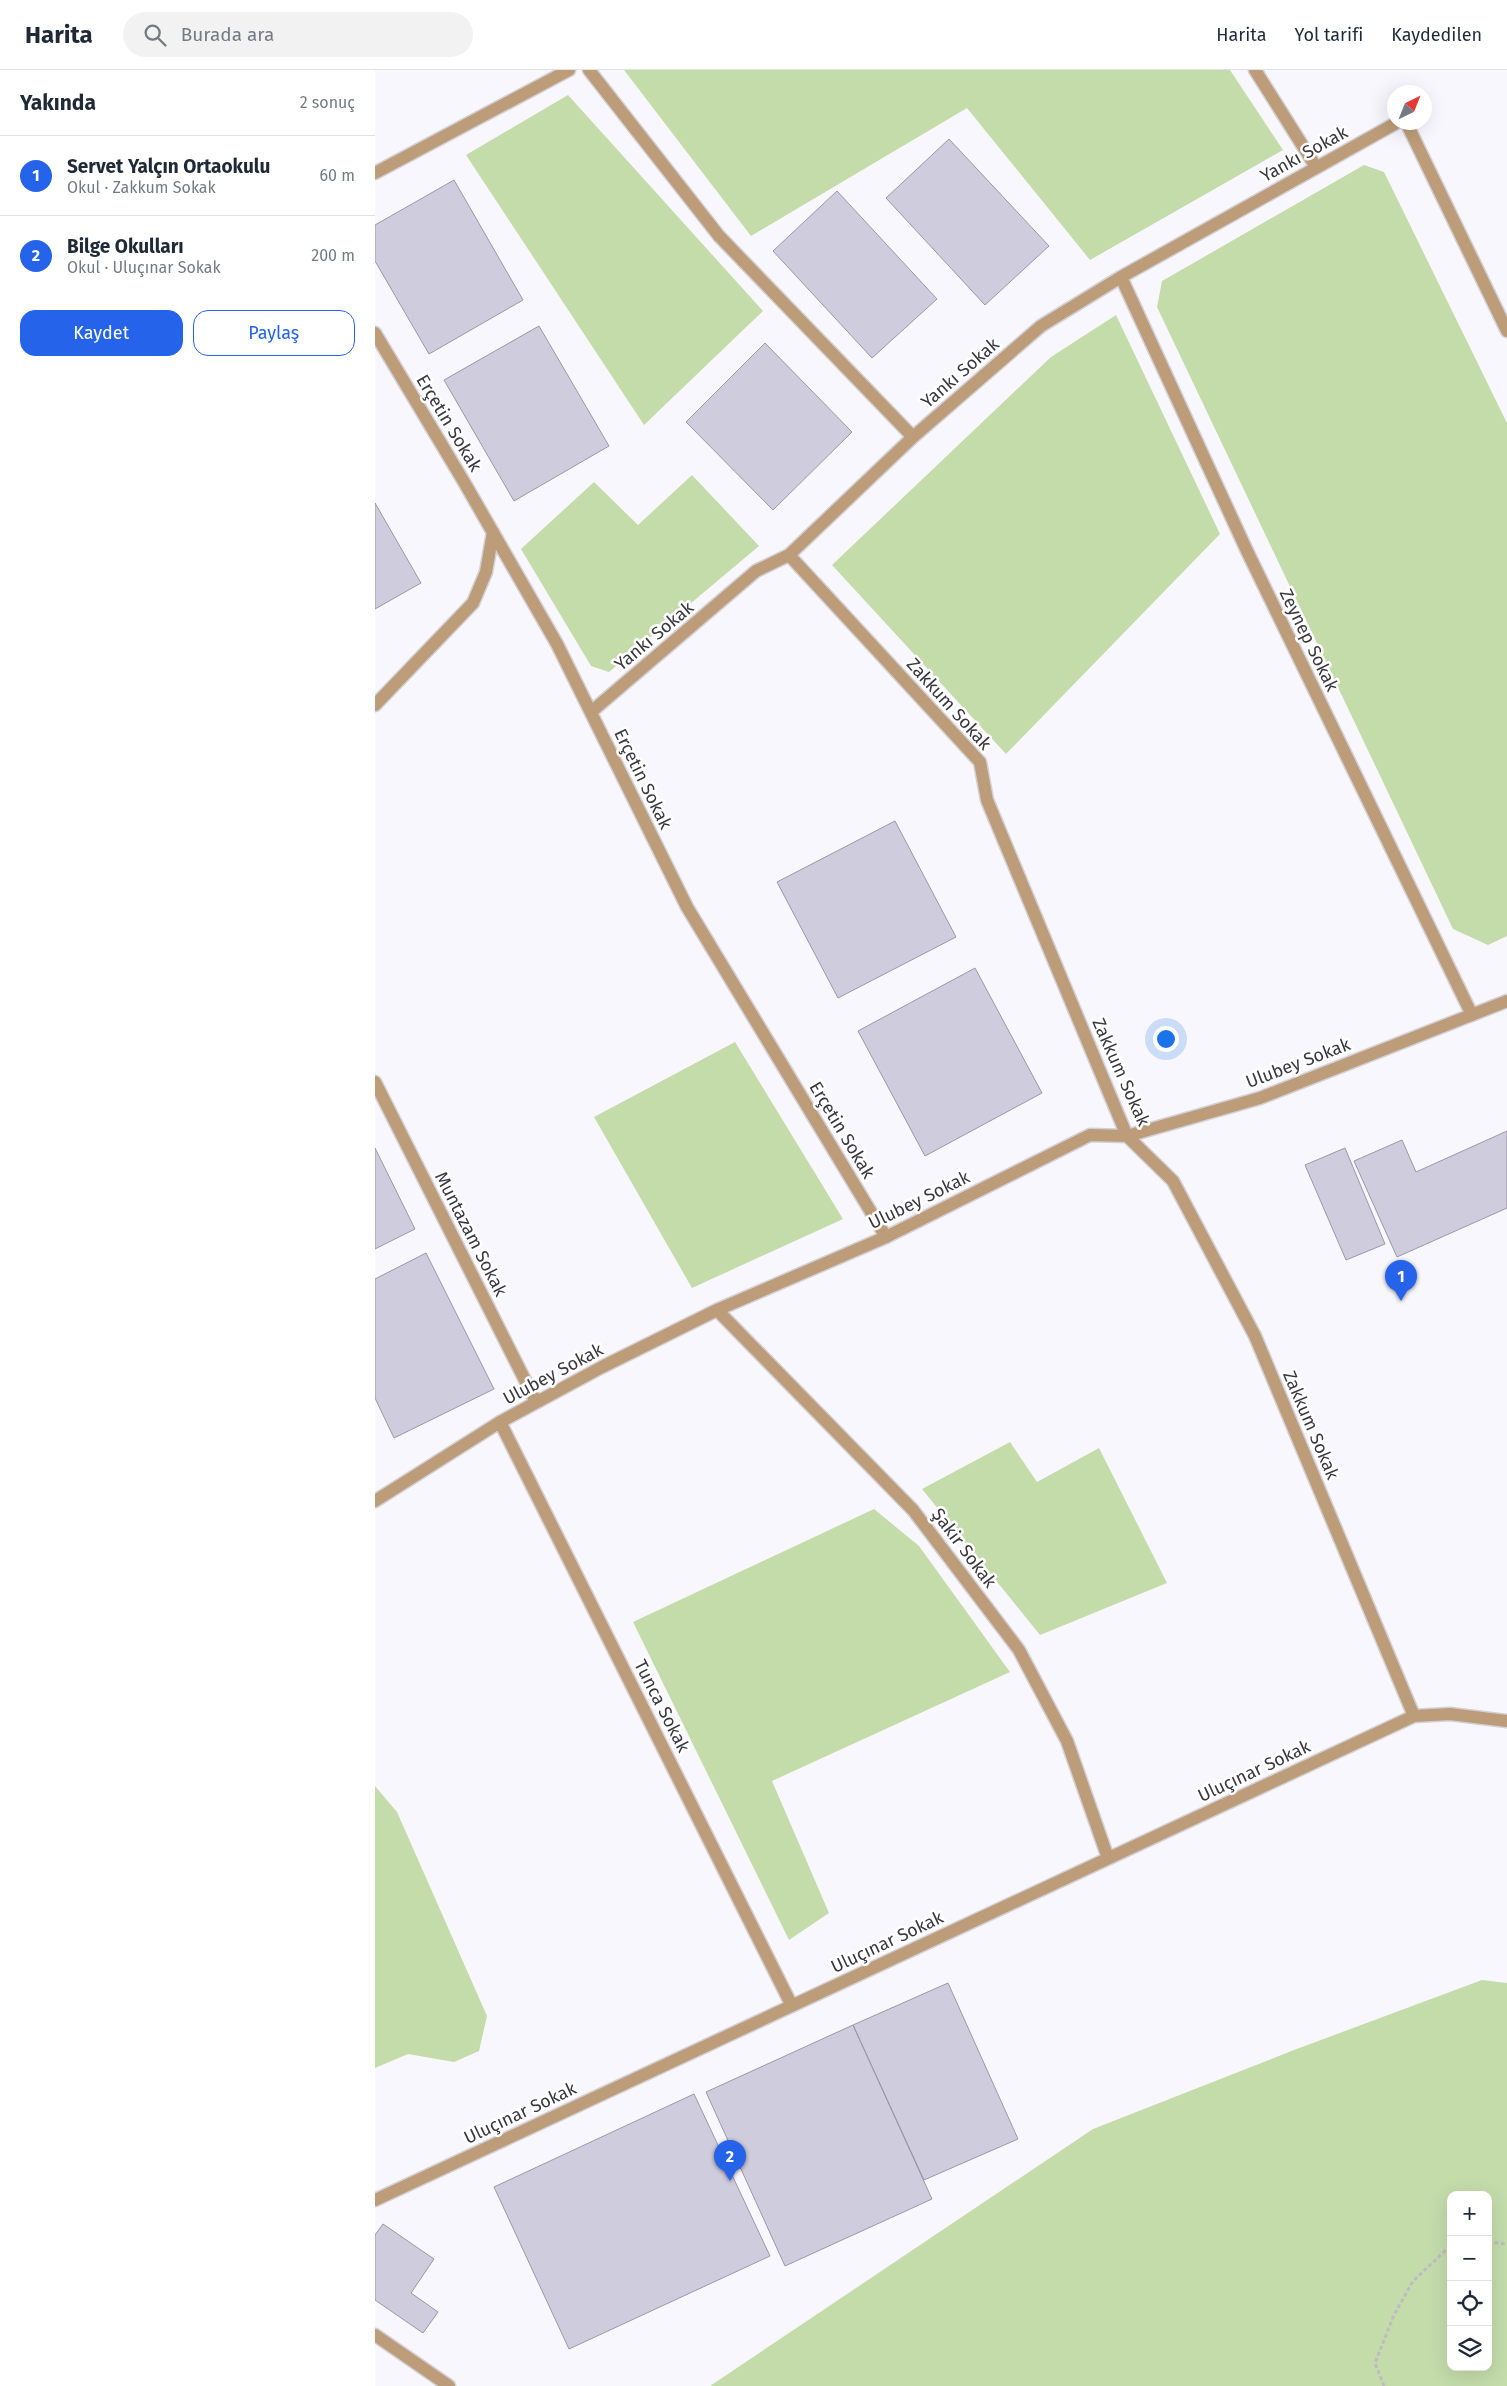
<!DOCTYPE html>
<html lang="tr">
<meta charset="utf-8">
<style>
:root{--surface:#fff;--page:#f2f2f3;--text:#1f2937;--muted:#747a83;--line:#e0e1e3;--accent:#2563eb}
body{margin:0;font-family:"Fira Sans",sans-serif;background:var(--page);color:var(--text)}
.controls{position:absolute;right:15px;bottom:15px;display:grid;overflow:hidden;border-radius:10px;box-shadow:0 5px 20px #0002}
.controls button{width:45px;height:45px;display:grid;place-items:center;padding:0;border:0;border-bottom:1px solid var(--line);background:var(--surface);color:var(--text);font:25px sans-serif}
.compass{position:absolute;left:1012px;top:15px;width:45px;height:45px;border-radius:50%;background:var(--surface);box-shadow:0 5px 20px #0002;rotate:43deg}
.you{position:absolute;left:790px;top:968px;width:18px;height:18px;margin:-12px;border:4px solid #fff;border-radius:50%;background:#1a73e8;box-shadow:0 0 0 8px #1a73e833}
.badge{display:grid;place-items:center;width:32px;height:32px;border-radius:50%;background:var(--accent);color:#fff;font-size:16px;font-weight:700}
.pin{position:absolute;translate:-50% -41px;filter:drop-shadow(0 1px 2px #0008)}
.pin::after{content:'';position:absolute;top:26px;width:18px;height:15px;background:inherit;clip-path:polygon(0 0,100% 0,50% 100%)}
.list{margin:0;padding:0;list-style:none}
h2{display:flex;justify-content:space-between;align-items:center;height:65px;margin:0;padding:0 20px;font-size:21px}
h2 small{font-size:16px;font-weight:400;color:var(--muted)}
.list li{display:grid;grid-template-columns:32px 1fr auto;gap:15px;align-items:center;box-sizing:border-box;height:80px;padding:0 20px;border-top:1px solid var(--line)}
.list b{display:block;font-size:19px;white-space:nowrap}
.list p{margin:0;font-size:16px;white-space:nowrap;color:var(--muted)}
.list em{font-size:16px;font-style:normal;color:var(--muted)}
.actions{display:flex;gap:10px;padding:15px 20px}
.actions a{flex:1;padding:11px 0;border:1px solid var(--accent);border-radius:15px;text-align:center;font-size:18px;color:var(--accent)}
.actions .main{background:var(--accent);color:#fff}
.icon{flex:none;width:28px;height:28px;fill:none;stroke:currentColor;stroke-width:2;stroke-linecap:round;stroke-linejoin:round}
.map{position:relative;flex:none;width:1132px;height:2316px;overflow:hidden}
header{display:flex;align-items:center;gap:30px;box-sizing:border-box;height:70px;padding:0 25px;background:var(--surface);border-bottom:1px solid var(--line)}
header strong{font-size:24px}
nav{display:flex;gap:28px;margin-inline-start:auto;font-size:18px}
.search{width:350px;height:45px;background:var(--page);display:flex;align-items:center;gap:12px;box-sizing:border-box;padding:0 18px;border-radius:28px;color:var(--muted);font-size:19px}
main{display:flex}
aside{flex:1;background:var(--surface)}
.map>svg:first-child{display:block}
</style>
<header>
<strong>Harita</strong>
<div class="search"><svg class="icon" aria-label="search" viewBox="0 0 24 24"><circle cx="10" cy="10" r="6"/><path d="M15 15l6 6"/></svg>Burada ara</div>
<nav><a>Harita</a><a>Yol tarifi</a><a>Kaydedilen</a></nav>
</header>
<main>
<aside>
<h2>Yakında<small>2 sonuç</small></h2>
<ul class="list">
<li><span class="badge">1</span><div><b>Servet Yalçın Ortaokulu</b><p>Okul · Zakkum Sokak</p></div><em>60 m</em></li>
<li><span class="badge">2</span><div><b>Bilge Okulları</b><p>Okul · Uluçınar Sokak</p></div><em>200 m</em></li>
</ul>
<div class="actions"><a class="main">Kaydet</a><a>Paylaş</a></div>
</aside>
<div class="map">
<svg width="1132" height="2316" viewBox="0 0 1132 2316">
<rect width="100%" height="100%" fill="#f8f7fe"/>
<path fill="#c4dcaa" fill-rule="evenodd" d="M249,0H855L908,80L715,190L592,38L376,166Z
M193,25L388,241L269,355L91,85Z
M989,95L1009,102L1132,353V866L1113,875L1078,859L782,237L787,211Z
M741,245L845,464L631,684L457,495L676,287Z
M317,405L384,476L234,602L216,596L146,479L219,412L263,455Z
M360,972L468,1149L317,1218L219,1047Z
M635,1372L662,1412L724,1378L792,1513L665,1565L547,1419Z
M499,1439L544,1476L635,1602L397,1711L454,1843L414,1870L258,1552Z
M0,1716L22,1742L112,1946L104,1981L79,1992L33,1984L0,1998Z
M1107,1910L1132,1913V2316H335L718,2059L919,1980ZM1076,2125H1113V2297H1076Z"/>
<path fill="#cfccdd" stroke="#9b97a8" d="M574,69L674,176L610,235L511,128Z
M79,110L148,230L54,284L0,191V155Z
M462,121L562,229L497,288L398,181Z
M164,256L234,376L139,431L69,310Z
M390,273L477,362L398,440L311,352Z
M0,433L46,513L0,539Z
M520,751L581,867L463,928L402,812Z
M600,898L667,1023L550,1086L483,961Z
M1132,1061V1138L1022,1187L979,1091L1027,1070L1041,1102Z
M0,1078L40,1159L0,1179Z
M970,1078L1010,1174L971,1190L930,1095Z
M51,1183L119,1319L19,1368L0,1328V1209Z
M573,1913L643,2069L549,2110L478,1955Z
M478,1955L557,2129L410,2196L331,2022Z
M319,2024L395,2186L194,2279L119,2117Z
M8,2154L59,2189L36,2223L63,2242L48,2263L0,2230V2165Z"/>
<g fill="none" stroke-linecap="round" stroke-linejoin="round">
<defs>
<path id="minor" d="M214,0L344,166L538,367
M880,0L941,97
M1031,52L1132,261
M0,103L194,0
M746,207L872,481L1097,945
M0,263L89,412L182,574L312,837L511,1167
M414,485L605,692L612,730L752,1066L798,1111L880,1266L1039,1646
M0,635L98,533L111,502L118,462
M216,642L381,501L414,485L538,367L666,256L746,207L1023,52
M0,1012L161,1332
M342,1240L538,1440L644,1580L692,1671L733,1788
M125,1352L417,1936
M0,1431L125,1352L227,1297L342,1240L511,1167L715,1065L752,1066L885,1028L1132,931
M0,2130L1039,1646L1075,1644L1132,1651"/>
<path id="tertiary" d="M0,2265L74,2316"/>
</defs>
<use href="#minor" stroke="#d2d1d8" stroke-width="15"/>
<use href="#tertiary" stroke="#d2d1d8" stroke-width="15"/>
<path stroke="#bdbcc3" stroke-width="3" stroke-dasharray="4 2.5" stroke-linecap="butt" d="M1113,2172L1132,2174
M1009,2316L1000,2293L1019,2245L1038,2211L1070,2181L1076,2180"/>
<use href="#minor" stroke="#bd9c79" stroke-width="12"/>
<use href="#tertiary" stroke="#bd9c79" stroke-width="12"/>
</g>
<g text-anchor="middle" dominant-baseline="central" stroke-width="5" stroke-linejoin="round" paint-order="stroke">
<g font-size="18" fill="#3a383f" stroke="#fff">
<text transform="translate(929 84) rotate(-29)">Yankı Sokak</text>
<text transform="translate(585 303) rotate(-41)">Yankı Sokak</text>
<text transform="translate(74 353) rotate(59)">Erçetin Sokak</text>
<text transform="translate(279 566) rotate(-40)">Yankı Sokak</text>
<text transform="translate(934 570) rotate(64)">Zeynep Sokak</text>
<text transform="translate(574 634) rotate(48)">Zakkum Sokak</text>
<text transform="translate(268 709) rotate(64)">Erçetin Sokak</text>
<text transform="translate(923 993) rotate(-21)">Ulubey Sokak</text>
<text transform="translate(746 1002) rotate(66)">Zakkum Sokak</text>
<text transform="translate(467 1060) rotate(59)">Erçetin Sokak</text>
<text transform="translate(544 1130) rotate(-26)">Ulubey Sokak</text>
<text transform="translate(96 1164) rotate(63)">Muntazam Sokak</text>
<text transform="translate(178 1304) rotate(-28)">Ulubey Sokak</text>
<text transform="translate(936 1355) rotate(67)">Zakkum Sokak</text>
<text transform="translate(589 1478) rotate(53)">Şakir Sokak</text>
<text transform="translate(287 1636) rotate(63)">Tunca Sokak</text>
<text transform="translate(879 1701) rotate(-25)">Uluçınar Sokak</text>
<text transform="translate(512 1872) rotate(-25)">Uluçınar Sokak</text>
<text transform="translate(145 2043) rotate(-25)">Uluçınar Sokak</text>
</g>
</g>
</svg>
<div class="controls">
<button>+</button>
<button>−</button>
<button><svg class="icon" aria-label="locate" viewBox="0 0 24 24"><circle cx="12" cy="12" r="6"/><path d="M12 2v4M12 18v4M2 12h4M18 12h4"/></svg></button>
<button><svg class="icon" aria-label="layers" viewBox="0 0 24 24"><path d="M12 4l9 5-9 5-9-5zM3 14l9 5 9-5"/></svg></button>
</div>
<svg class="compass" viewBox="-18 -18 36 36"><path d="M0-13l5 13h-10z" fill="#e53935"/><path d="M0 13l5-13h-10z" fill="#747a83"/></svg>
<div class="you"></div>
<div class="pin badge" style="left:1026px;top:1231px">1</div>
<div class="pin badge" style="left:355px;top:2111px">2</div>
</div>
</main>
